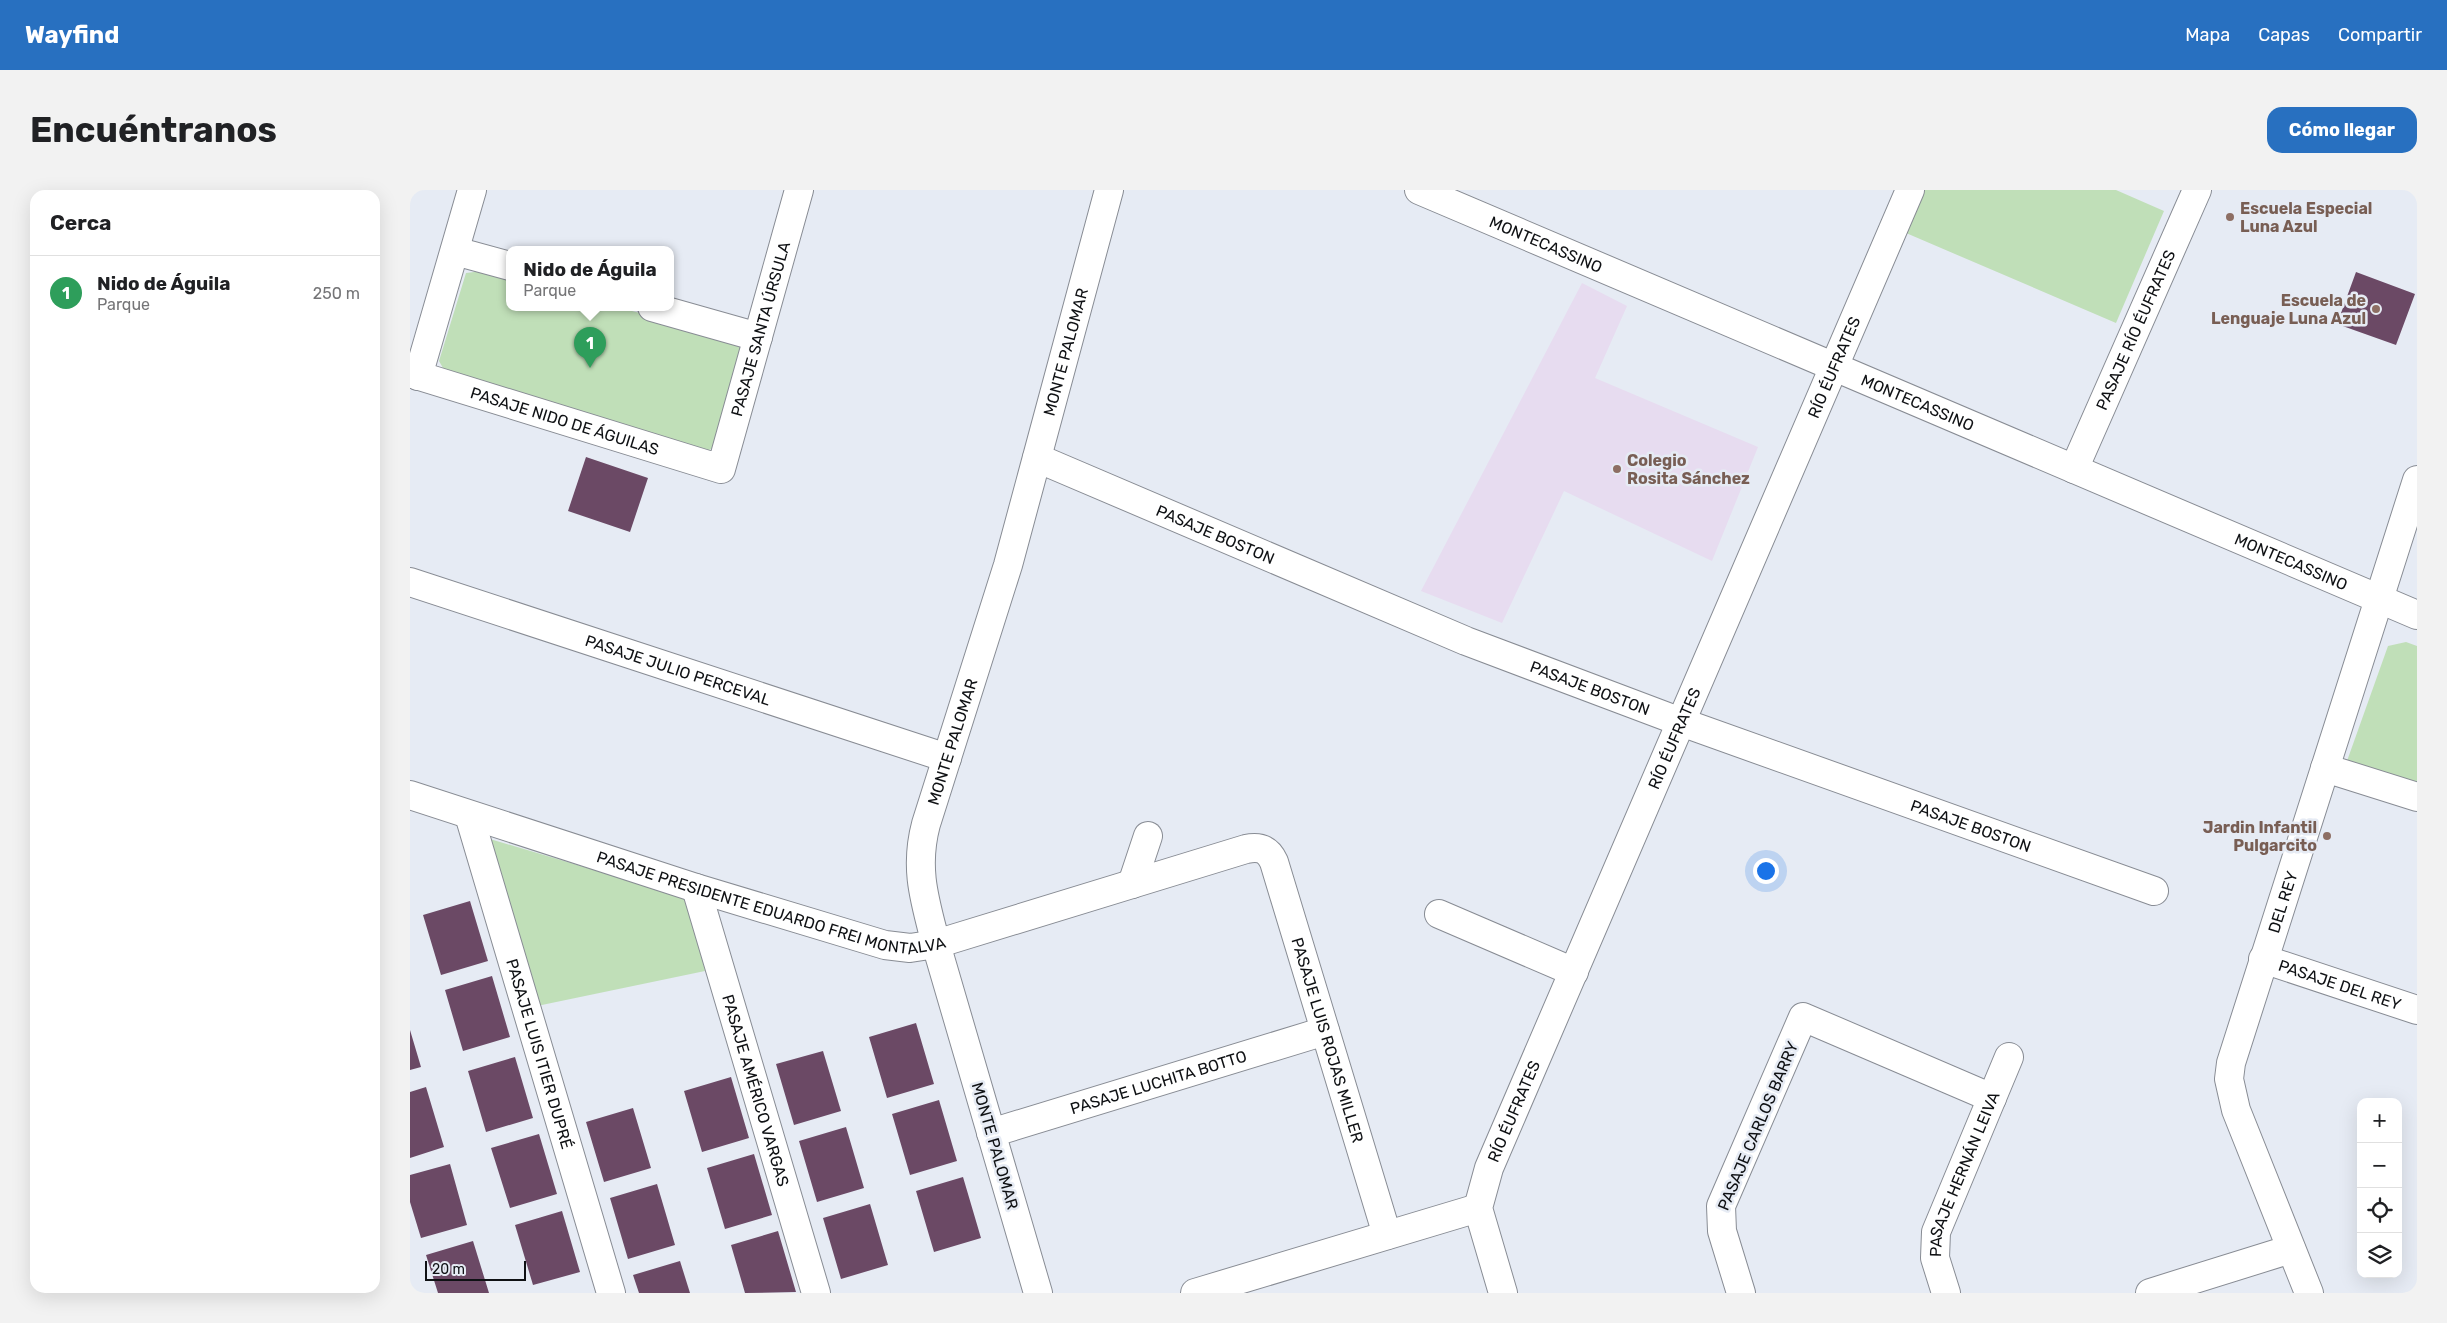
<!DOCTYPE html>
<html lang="es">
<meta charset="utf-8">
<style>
:root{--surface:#fff;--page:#f2f2f2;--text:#202124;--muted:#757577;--line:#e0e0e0;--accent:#2870c0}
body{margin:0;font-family:Rubik,sans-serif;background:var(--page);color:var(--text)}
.controls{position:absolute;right:15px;bottom:15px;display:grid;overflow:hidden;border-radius:10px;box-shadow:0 5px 20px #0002}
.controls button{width:45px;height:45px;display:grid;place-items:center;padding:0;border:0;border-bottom:1px solid var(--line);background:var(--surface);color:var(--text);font:25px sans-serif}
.scale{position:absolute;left:15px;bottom:12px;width:101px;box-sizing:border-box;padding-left:5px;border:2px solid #0f1114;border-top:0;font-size:14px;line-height:18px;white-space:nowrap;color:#0f1114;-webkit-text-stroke:4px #e6ebf4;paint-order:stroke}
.you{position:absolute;left:1355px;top:680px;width:18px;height:18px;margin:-12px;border:4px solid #fff;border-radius:50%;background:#1a73e8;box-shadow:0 0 0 8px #1a73e833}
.badge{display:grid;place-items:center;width:32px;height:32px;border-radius:50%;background:var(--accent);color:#fff;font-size:16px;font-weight:700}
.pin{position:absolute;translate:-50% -41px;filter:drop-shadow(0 1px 2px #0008)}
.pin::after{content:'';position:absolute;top:26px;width:18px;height:15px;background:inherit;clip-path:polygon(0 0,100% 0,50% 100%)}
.popup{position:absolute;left:96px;top:56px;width:168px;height:65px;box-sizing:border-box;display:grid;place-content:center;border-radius:10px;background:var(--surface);filter:drop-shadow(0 1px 4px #0005);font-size:16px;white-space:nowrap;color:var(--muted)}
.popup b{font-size:19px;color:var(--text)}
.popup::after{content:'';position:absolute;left:50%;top:100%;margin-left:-10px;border:10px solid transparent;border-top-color:var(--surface)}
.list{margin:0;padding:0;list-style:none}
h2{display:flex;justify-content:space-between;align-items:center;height:65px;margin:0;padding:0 20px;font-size:21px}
h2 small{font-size:16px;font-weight:400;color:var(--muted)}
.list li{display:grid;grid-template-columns:32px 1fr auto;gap:15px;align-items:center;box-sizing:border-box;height:75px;padding:0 20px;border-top:1px solid var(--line)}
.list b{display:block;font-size:19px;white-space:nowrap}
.list p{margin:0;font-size:16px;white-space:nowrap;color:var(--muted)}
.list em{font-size:16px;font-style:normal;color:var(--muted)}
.icon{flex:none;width:28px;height:28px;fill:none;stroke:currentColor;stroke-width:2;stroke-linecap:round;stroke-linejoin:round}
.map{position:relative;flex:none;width:2007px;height:1103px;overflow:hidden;border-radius:15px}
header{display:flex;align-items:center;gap:30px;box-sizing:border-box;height:70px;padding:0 25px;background:var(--accent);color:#fff}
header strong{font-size:24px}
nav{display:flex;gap:28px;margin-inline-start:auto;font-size:18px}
.intro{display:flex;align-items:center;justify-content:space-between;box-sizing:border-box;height:120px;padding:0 30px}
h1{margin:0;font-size:35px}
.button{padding:12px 22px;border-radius:15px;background:var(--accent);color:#fff;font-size:18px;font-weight:700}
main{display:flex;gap:30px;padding:0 30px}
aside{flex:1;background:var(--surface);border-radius:15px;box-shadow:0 5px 20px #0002}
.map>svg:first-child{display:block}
</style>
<header>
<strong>Wayfind</strong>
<nav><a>Mapa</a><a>Capas</a><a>Compartir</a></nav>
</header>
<div class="intro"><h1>Encuéntranos</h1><a class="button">Cómo llegar</a></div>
<main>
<aside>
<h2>Cerca<small></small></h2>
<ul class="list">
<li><span class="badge" style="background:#2e9e5b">1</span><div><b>Nido de Águila</b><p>Parque</p></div><em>250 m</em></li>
</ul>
</aside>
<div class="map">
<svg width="2007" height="1103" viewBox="0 0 2007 1103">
<rect width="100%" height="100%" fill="#e6ebf4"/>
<path fill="#e7dcf0" d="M1172,93L1217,116L1185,188L1348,257L1302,371L1154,301L1092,433L1011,401Z"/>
<path fill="#c0dfb8" d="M1506,0H1706L1754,21L1706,133L1489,40Z
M72,81L100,88V117H207L320,147L331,156L309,255L293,263L37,185L29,171L56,83Z
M1996,452L2007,456V599L1937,571L1978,456Z
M80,649L278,708L295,781L127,816Z"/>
<path fill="#6b4965" d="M1946,82L2005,104L1986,155L1927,134Z
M176,267L238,288L220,342L158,321Z
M60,711L78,771L31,785L13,725Z
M82,786L100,847L53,861L35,800Z
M506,833L524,894L477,908L459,847Z
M0,840L11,877L0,880Z
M413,861L431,921L384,935L366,874Z
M105,867L123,928L76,942L58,881Z
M321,887L339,948L292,962L274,901Z
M16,897L34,957L0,968V902Z
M529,910L547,971L500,985L482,924Z
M223,918L241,978L194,992L176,932Z
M436,937L454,998L407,1012L389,951Z
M129,944L147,1004L100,1018L81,958Z
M344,964L362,1025L315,1039L297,978Z
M40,974L57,1035L11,1048L0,1012V985Z
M553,987L571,1048L524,1062L506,1001Z
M247,994L265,1055L218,1069L200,1008Z
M460,1014L478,1075L431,1089L413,1028Z
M152,1021L170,1082L123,1095L105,1035Z
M368,1041L386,1102L335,1103L321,1055Z
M63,1051L79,1103H28L16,1065Z
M270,1071L280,1103H229L223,1085Z"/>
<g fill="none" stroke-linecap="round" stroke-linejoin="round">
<defs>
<g id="minor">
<path id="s1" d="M1009,0L2007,425"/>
<path d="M45,61L100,76"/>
<path d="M242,117L348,147"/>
<path id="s2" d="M0,183L311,279L389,0"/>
<path d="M8,186L62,0"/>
<path id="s3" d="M627,268L1056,451L1271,532L1744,701"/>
<path id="s4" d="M1664,279L1787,0"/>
<path id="s5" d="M0,392L537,568"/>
<path d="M1915,578L2007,607"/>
<path id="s6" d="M0,605L286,698L475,755L500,758L526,754L836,659C850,656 858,659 864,672L977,1045"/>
<path id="s7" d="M59,625L201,1103"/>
<path d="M722,694L738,646"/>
<path id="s8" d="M286,698L406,1103"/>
<path d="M1029,724L1164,782"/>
<path id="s9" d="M1853,769L2007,820"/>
<path id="s10" d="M581,943L915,841"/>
<path d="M785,1103L1068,1018"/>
<path d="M1331,1103L1312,1041L1311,1016L1393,827L1582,908"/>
<path id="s11" d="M1536,1103L1525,1068L1526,1042L1599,867"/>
<path d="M1740,1103L1881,1059"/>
<path id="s12" d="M1899,1103L1826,920L1819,889L1821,873L2007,290"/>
</g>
<g id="tertiary">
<path id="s13" d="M628,1103L526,754C515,711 504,679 516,634L598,375L699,0"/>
<path id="s14" d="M1093,1103L1068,1018L1079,978L1500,0"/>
</g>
</defs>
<use href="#minor" stroke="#888c94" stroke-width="30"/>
<use href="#tertiary" stroke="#888c94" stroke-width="30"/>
<use href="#minor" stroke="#fff" stroke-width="28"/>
<use href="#tertiary" stroke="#fff" stroke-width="28"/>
</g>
<g fill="#8d6e63" stroke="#e6ebf4" stroke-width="2">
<circle cx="1820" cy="27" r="5"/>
<circle cx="1966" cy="119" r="5"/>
<circle cx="1207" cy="279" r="5"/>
<circle cx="1917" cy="646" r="5"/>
</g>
<g text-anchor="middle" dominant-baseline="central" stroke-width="5" stroke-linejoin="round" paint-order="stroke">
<g font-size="16" font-weight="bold" fill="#785e54" stroke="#e6ebf4" text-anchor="start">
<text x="1830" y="18">Escuela Especial<tspan x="1830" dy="18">Luna Azul</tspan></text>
<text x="1956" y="110" text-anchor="end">Escuela de<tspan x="1956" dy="18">Lenguaje Luna Azul</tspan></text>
<text x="1217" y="270">Colegio<tspan x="1217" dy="18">Rosita Sánchez</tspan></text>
<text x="1907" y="637" text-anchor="end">Jardin Infantil<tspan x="1907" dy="18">Pulgarcito</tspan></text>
</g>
<g font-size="16" fill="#0f1114" stroke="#e6ebf4">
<text stroke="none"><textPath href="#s1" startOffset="138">MONTECASSINO</textPath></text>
<text stroke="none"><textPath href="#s2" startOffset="471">PASAJE SANTA ÚRSULA</textPath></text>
<text stroke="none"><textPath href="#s4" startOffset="152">PASAJE RÍO ÉUFRATES</textPath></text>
<text stroke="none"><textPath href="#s13" startOffset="978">MONTE PALOMAR</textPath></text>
<text stroke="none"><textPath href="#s14" startOffset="1002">RÍO ÉUFRATES</textPath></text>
<text stroke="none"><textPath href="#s1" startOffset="542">MONTECASSINO</textPath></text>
<text stroke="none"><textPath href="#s2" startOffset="162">PASAJE NIDO DE ÁGUILAS</textPath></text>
<text stroke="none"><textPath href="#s3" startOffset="194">PASAJE BOSTON</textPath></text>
<text stroke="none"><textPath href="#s1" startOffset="948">MONTECASSINO</textPath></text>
<text stroke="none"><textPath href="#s5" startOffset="282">PASAJE JULIO PERCEVAL</textPath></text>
<text stroke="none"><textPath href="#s3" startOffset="599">PASAJE BOSTON</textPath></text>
<text stroke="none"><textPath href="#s14" startOffset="598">RÍO ÉUFRATES</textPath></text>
<text stroke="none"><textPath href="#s13" startOffset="572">MONTE PALOMAR</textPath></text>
<text stroke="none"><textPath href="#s3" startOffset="1004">PASAJE BOSTON</textPath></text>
<text stroke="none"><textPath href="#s6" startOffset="378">PASAJE PRESIDENTE EDUARDO FREI MONTALVA</textPath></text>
<text stroke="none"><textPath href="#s12" startOffset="414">DEL REY</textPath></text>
<text stroke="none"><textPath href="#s9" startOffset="81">PASAJE DEL REY</textPath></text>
<text stroke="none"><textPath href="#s6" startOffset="1094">PASAJE LUIS ROJAS MILLER</textPath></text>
<text stroke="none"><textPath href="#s7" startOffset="249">PASAJE LUIS ITIER DUPRÉ</textPath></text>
<text stroke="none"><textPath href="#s10" startOffset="175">PASAJE LUCHITA BOTTO</textPath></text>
<text stroke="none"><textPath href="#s8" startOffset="211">PASAJE AMÉRICO VARGAS</textPath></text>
<text stroke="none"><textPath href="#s14" startOffset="192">RÍO ÉUFRATES</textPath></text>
<text transform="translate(1348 936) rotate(-67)">PASAJE CARLOS BARRY</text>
<text transform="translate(585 956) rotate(74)">MONTE PALOMAR</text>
<text stroke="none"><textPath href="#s11" startOffset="126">PASAJE HERNÁN LEIVA</textPath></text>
</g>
</g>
</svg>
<div class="controls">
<button>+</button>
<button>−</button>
<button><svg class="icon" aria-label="locate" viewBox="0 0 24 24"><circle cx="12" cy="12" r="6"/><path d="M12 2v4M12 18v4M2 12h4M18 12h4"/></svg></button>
<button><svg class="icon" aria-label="layers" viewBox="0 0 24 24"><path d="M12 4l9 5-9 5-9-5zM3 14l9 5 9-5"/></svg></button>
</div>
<div class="scale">20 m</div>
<div class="you"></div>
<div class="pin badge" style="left:180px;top:178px;background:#2e9e5b">1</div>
<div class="popup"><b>Nido de Águila</b>Parque</div>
</div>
</main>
